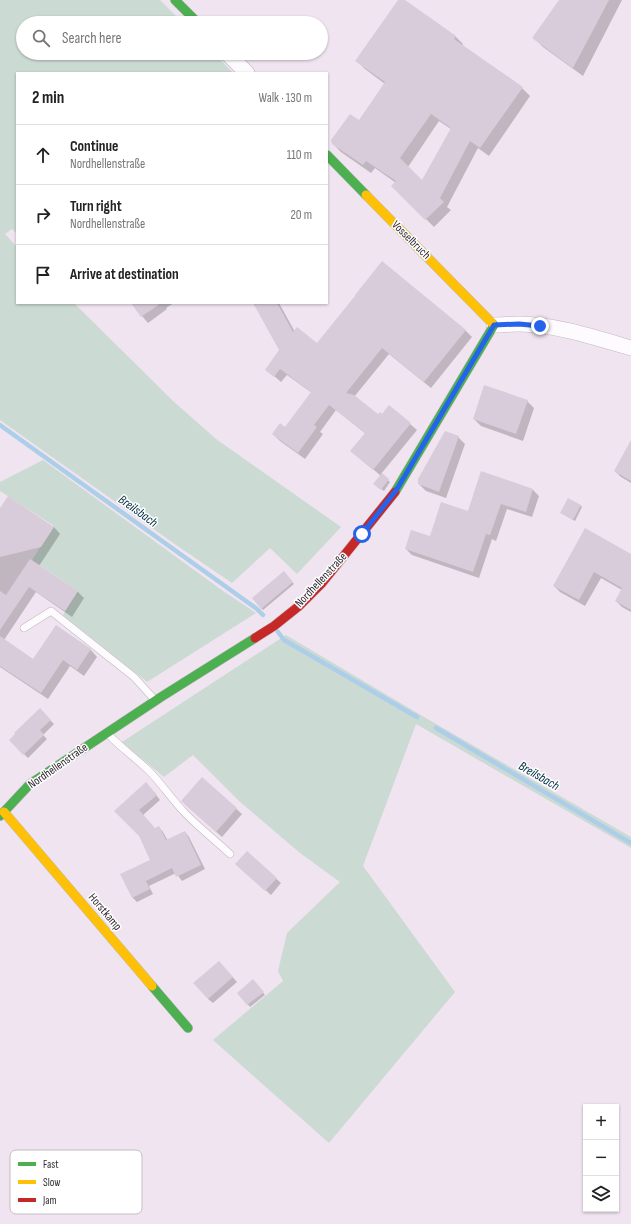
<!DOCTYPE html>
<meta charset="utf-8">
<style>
:root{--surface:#fff;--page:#f6f6f6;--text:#222;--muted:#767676;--line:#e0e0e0}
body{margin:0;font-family:"Sofia Sans Condensed",sans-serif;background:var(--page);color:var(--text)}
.controls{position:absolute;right:12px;bottom:12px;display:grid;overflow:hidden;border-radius:0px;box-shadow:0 1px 3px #0004}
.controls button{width:36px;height:36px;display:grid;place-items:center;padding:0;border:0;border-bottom:1px solid var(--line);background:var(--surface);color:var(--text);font:20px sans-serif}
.stop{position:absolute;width:12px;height:12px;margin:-9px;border:3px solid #2563eb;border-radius:50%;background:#fff}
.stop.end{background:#2563eb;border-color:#fff;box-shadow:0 1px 4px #0008}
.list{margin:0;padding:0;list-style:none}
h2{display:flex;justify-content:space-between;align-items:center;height:52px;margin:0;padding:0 16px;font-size:17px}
h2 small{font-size:13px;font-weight:400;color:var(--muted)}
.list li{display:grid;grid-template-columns:26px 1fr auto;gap:12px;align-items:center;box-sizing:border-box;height:60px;padding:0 16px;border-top:1px solid var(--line)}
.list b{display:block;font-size:15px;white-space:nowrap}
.list p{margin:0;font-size:13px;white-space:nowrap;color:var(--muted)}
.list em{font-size:13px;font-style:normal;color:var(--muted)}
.icon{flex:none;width:22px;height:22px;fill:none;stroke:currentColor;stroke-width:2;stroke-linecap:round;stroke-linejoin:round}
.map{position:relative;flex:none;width:631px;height:1224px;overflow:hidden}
.search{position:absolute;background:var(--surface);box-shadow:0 1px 3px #0004;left:16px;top:16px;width:312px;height:44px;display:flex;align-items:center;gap:10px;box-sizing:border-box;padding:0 14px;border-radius:22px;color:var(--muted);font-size:15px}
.panel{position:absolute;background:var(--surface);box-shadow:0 1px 3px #0004;left:16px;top:72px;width:312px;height:232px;border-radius:0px}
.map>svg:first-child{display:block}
</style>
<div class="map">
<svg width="631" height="1224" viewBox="0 0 631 1224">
<rect width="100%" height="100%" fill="#efe4f0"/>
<path fill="#cbdad3" d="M0,0H160L183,23H23V53H214L233,73H17V234L12,229L5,234L17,247V303H74L173,401L216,439L341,527L297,574L270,548L232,583L179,547L0,420Z
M43,460L223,591L256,613L147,682L63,615L78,591L32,560L54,526L0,491V482Z
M286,635L419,714L631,837V848L416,724L363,866L455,992L329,1143L213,1040L283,981L278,971L287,933L340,882L300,853L239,801L193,755L164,777L122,742Z"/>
<path fill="#0003" fill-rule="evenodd" d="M399,0H403L455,36L463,44L462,46L522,88L530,96L489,156L478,148L447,207L451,210L434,227L393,186L396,183L375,168L371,173L341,152L333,144L359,122L385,84L365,69L357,61ZM439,121L451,129L422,182L408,167Z
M560,0H622L583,76L543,47L534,38Z
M382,263L466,331L472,337L431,388L389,354L354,397L378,416L382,415L389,406L417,430L381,474L390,482L384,491L377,486L381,476L352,451L366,434L336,410L320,432L323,434L305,459L280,441L273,434L285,428L312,393L287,375L281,382L266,369L280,350L254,303H279L295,332L317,344Z
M132,303H174L166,308L167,309L148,323L142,316Z
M527,401L534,408L523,441L481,426L474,419Z
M458,437L465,444L446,498L426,491L419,484Z
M631,458V483L621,477L615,471Z
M481,473L533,490L539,496L532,517L507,509L496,541L492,539L479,578L412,555L406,549L430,537L468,512Z
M580,505L582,507L575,521L561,513Z
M0,510L54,527L60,534L39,566L78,592L84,598L72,617L36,592L4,640L33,660L56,626L91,650L97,657L84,676L70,666L48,699L0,667Z
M631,555V612L622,607L616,601L622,590L601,578L585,606L560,592L554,586Z
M284,573L294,584L263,610L261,608Z
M40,710L54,724L43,735L47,739L28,758L10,740Z
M202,778L242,814L222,837L188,807Z
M150,787L160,800L143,815L155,829L159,827L163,832L168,841L185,832L189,837L205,869L182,881L176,873L149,886L153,894L137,902L132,897L152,860L140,836L116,811Z
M247,852L281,883L271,895L241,868Z
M219,962L237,982L213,1003L208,999Z
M255,983L265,995L250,1007L238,993Z"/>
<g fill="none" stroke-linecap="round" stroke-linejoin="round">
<path stroke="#adcee9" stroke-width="4.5" d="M0,425L257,609L263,615
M278,632L284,640L417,717
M436,728L631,843"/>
</g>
<path fill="#d8ccda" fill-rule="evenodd" d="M398,0H405L456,36L454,39L523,87L480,148L470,141L440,198L444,202L425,220L391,186L396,181L366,161L363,165L332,144L331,140L350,114L359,120L385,82L355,61ZM431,114L451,128L422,180L400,158Z
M559,0H609L573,68L532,38Z
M382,261L466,330L424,382L382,348L346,393L354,395L378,414L380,412L382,414L389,405L411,423L373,470L350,451L365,433L329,405L314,425L317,427L298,453L272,434L280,423L285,427L311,392L280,369L274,377L265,370L279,350L253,303H277L293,332L297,327L317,343L355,296V295Z
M131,303H161L141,317Z
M484,385L528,400L516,434L473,419Z
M445,431L459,436L439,492L418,484V479Z
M631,440V481L614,471Z
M481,471L533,489L526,512L501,504L490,535L486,534L473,572L405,549L411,530L430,536L441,502L468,511Z
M382,473L389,479L381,490L373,484Z
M8,496L54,527L41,547L0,557V508Z
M568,498L581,505L573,520L560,513Z
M585,528L631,554V610L615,601L622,588L594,572L579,600L553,586Z
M30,559L78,591L65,611L29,587L0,630V591L6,595Z
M284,571L293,582L261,609L252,598Z
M56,625L91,649L77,670L63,660L41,693L0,666V636L33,659Z
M40,708L51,720L40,730L44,735L23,755L9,740L15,734L14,733Z
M202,777L237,808L216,832L181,801Z
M146,782L157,795L139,810L155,828L159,826L166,840L185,831L201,865L176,877L172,868L146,881L150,889L132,898L120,874L150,860L139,836L114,811Z
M247,851L277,878L265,891L235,864Z
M219,961L233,977L208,999L193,983Z
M253,979L264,992L247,1005L237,993Z"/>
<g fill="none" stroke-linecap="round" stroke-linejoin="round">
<defs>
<path id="lane" d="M24,628L51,611L134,677L154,699
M108,734C121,748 136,758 149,771C161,783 171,798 183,811C197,826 214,839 230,854"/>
<path id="street" d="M227,53L247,73
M494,325C502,325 511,324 519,324C554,324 597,338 631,348"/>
<path id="fast" d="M175,0L198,23
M327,155L366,195
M395,492L494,325L492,323
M0,816L30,784L161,697L255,638
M152,986L188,1028"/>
<path id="slow" d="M366,195L492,323
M4,812L152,986"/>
<path id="jam" d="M255,638L274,626L299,606L322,583L395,492"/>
</defs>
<use href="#lane" stroke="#c1b9c2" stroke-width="8"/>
<use href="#street" stroke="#c1b9c2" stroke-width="16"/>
<use href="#fast" stroke="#c1b9c2" stroke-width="10"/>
<use href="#slow" stroke="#c1b9c2" stroke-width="10"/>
<use href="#jam" stroke="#c1b9c2" stroke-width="10"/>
<use href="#lane" stroke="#fdfbfd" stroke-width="7"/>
<use href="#street" stroke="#fdfbfd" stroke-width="15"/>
<use href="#fast" stroke="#4caf50" stroke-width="9"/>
<use href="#slow" stroke="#ffc107" stroke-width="9"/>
<use href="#jam" stroke="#c62828" stroke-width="9"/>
</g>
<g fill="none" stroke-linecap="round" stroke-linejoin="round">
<path stroke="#2563eb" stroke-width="5" d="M362,534L397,489L494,325L519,324L540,326"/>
</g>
<g text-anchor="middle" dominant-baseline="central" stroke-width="3" stroke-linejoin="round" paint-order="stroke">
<g font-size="12" fill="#322a33" stroke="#fff">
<text transform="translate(411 240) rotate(45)">Vosselbruch</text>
<text transform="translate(321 580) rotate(-47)">Nordhellenstraße</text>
<text transform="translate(58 766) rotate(-35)">Nordhellenstraße</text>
<text transform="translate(105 912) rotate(50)">Horstkamp</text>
</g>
<g font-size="13" font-style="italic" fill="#002d43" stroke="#fff">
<text transform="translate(138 511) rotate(36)">Breilsbach</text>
<text transform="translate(539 776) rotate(30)">Breilsbach</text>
</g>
</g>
<rect x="10" y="1150" width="132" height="64" rx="6" fill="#fff" stroke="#c2bfc2" stroke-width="1"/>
<rect x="18" y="1162" width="18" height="4" fill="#4caf50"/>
<rect x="18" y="1180" width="18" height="4" fill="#ffc107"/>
<rect x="18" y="1198" width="18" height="4" fill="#c62828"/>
<g font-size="11" fill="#322a33">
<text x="43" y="1168">Fast</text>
<text x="43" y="1186">Slow</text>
<text x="43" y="1204">Jam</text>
</g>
</svg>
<div class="controls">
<button>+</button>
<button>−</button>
<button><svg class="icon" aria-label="layers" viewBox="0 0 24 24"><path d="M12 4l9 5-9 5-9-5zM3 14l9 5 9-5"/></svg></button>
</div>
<div class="stop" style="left:362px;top:534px"></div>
<div class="stop end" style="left:540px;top:326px"></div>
<div class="search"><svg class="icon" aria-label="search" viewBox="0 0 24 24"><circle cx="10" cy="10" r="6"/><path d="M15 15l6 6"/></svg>Search here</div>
<section class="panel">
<h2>2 min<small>Walk · 130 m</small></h2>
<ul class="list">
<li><svg class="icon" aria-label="ahead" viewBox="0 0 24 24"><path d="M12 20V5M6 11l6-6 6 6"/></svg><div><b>Continue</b><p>Nordhellenstraße</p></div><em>110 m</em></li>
<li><svg class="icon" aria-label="right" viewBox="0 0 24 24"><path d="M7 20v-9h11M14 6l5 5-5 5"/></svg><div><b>Turn right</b><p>Nordhellenstraße</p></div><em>20 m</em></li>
<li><svg class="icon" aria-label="arrive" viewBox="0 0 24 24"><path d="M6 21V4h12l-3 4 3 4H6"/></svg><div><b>Arrive at destination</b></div></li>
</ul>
</section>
</div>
